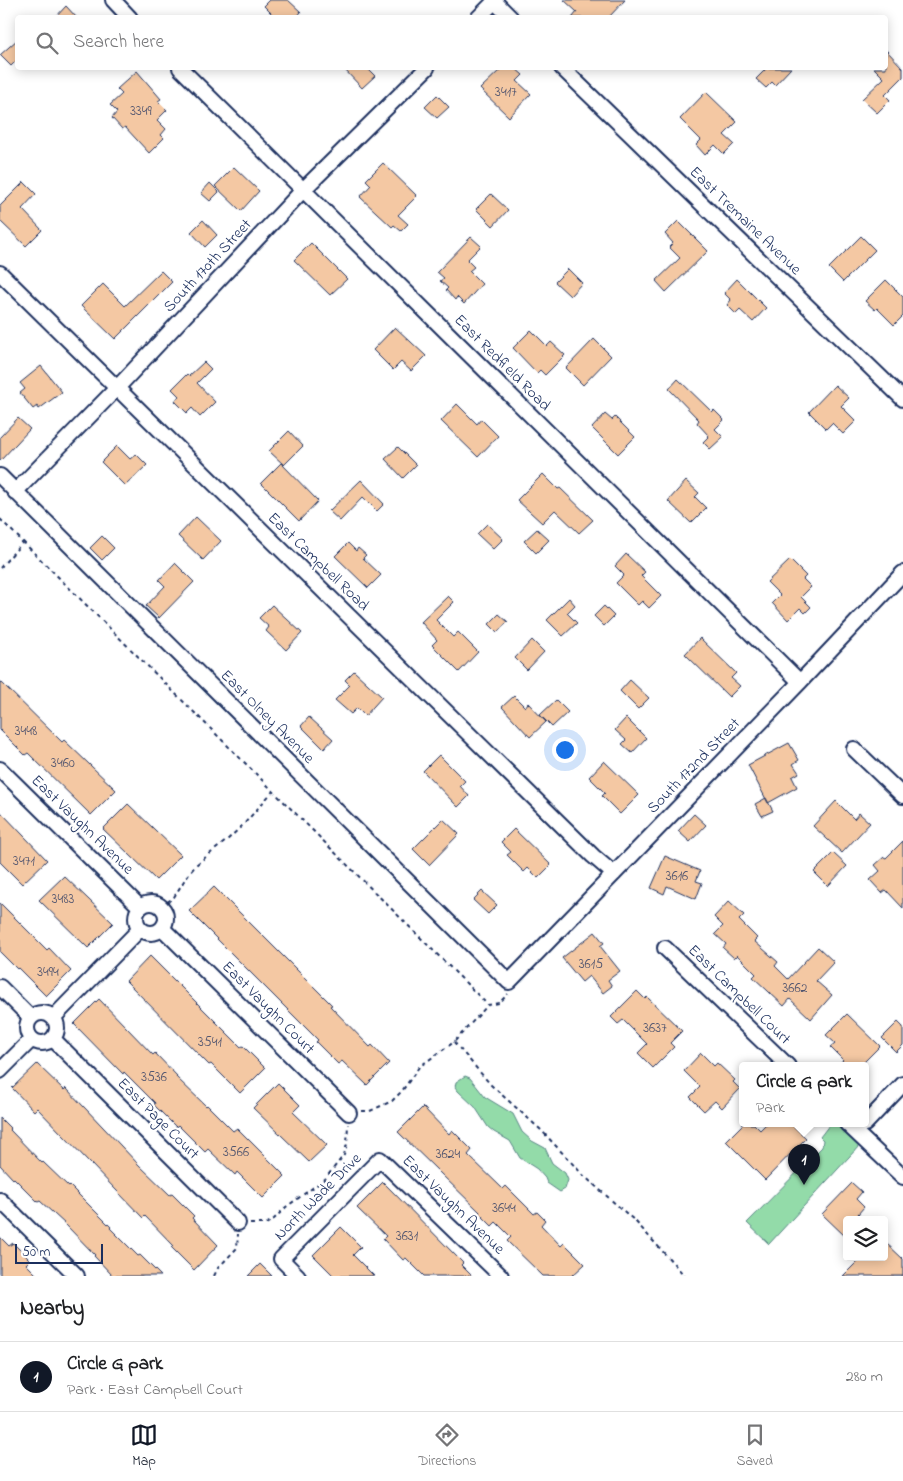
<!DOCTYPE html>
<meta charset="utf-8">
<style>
:root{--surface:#fff;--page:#f2f2f2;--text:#202124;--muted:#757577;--line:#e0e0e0;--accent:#111827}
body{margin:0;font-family:"Indie Flower",sans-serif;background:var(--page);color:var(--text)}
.controls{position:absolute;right:15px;bottom:15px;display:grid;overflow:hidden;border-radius:5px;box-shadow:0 2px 12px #0003}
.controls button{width:45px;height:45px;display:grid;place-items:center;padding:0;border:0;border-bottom:1px solid var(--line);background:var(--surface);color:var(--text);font:25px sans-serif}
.scale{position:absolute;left:15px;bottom:12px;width:88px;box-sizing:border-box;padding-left:5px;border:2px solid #1b2f5e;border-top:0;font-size:14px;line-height:18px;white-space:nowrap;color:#1b2f5e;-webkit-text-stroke:4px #fff;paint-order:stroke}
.you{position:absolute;left:564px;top:749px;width:18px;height:18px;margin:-12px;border:4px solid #fff;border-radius:50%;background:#1a73e8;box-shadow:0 0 0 8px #1a73e833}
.badge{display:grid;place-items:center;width:32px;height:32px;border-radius:50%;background:var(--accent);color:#fff;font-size:16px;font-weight:700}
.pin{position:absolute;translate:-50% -41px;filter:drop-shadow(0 1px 2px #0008)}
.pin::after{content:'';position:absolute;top:26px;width:18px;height:15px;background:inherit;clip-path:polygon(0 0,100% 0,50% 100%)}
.popup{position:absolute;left:739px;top:1062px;width:130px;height:65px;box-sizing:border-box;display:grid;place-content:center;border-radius:5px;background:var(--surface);filter:drop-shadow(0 1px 4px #0005);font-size:16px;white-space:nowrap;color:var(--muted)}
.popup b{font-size:19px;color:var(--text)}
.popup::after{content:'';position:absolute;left:50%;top:100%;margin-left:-10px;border:10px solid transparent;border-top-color:var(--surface)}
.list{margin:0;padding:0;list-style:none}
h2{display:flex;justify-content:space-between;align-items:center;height:65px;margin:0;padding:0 20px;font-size:21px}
h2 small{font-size:16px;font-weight:400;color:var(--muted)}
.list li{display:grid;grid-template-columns:32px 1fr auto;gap:15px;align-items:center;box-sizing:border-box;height:70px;padding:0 20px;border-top:1px solid var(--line)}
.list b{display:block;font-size:19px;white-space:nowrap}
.list p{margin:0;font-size:16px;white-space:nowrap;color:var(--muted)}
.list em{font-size:16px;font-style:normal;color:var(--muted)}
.icon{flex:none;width:28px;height:28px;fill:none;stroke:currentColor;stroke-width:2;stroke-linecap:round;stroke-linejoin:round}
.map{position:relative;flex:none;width:903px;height:1276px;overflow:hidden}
.search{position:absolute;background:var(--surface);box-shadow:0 2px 12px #0003;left:15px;right:15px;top:15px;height:55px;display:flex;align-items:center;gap:12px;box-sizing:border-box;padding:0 18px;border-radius:5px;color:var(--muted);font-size:19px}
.sheet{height:135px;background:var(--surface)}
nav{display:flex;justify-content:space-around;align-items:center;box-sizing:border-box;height:70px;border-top:1px solid var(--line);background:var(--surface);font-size:14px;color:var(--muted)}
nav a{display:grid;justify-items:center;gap:2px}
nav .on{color:var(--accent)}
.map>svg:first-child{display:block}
</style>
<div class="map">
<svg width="903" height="1276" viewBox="0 0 903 1276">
<rect width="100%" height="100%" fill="#fff"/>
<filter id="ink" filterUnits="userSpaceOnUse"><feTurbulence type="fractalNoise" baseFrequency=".02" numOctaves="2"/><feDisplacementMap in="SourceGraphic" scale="10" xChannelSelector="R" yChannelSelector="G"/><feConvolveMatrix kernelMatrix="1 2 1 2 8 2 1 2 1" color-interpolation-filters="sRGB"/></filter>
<g filter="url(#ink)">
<path fill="#93dba9" stroke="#578584" d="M465,1076L470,1078L485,1097L513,1114L522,1132L532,1141L545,1148L552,1163L565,1173L568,1180L565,1189L560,1192L547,1183L545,1178L537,1169L520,1158L510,1141L494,1132L488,1127L475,1107L458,1091L455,1087L456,1082Z
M830,1124H836L860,1145L769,1244L747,1223L822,1147L823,1140L820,1137Z"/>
<path fill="#f4c8a3" stroke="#1b2f5e" d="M270,0H288L301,12L296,18H276L264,6Z
M564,0H625L608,18H572L577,12Z
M66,6L77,18H55Z
M18,39V59L11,66L0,55Z
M886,50L903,68V77L885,95L890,100L877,113L862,99L884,78L874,68H886Z
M343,68H367L375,76L362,88Z
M502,68H515L523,75L517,81L531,94L509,117L480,89Z
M767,68H791L775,85L772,82L766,88L756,79Z
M137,71L161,99L158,101L167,110L157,120L166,129L161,135L164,138L149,153L125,127L122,129L112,118L117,112L110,105L122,94L117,89Z
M706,92L737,122L724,135L734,144L724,154L715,145L705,155L696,145L701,140L680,119Z
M437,95L449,107L437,118L425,107Z
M383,163L417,196L398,215L408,224L401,231L394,225L392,227L360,197L371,185L366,180Z
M234,167L259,191L241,211L215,186Z
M24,182L36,194L22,209L42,230L26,246L0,221V206Z
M210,183L219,192L210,201L201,193Z
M491,194L508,210L493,226L476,209Z
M203,220L217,235L205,247L191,232Z
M678,221L708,251L666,292L656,281L680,258L669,247L673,243L665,234Z
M861,236L875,250L843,282L829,268Z
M471,237L481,246L467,260L474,267L469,271L482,284L464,304L457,297L455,300L446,290L448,288L440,281L444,278L437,272Z
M311,243L347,279L330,295L294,260Z
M568,269L582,283L570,296L555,282Z
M161,271L172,282L115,339L81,306L103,284L125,306Z
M737,279L766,308L753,322L740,310L736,314L727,305L731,300L724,293Z
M886,280L903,297V316L894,325L877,308L875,310L865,301Z
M395,327L426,356L411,371L401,362L393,370L373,350Z
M531,330L547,346L551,342L565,355L545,375L540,370L537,373L513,348Z
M594,339L611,356L583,385L566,368Z
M204,362L211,369L197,383L215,402L200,417L192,408L187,413L175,401L179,396L172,389L187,374L189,376Z
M41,366L62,392L39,409L37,406L33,409L20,393L25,389L20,383Z
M678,379L712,412L714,410L724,420L715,429L723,437L710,449L703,442L709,436L697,423L699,420L669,389Z
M835,385L849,398L841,406L856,421L843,434L832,423L826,429L809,412Z
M457,404L477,424L481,419L498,436L478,457L441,421Z
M605,414L612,420L615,417L635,437L618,454L592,428Z
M18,418L30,429L0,461V437Z
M289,431L303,446L284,465L269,451Z
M117,446L130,459L136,454L147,465L125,486L101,462Z
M398,447L416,465L403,478L385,459Z
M281,463L318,501L299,521L261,483Z
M543,474L558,489L560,488L593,520L579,533L555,510L542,523L517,500Z
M361,480L384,504L377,511L363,497L340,521L329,511Z
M686,481L699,493L695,497L706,508L691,523L668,501Z
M196,517L221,541L203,560L178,536Z
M487,524L503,539L493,549L477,534Z
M537,529L549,540L536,553L524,541Z
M102,536L114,548L102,560L90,548Z
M348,543L356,551L358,548L366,555L363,558L381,575L368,588L335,556Z
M626,554L645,572L641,576L661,596L649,608L642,601L638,605L616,583L624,575L615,566Z
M790,560L806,576L803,579L811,587L801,597L811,607L805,613L800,608L788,620L772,603L780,595L767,582Z
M175,563L194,582L159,618L146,606L165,586L159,580Z
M448,596L454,602L436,620L453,637L458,632L478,652L459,672L432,645L437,640L421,622Z
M569,598L575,605L567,613L577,623L563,636L547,620Z
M272,605L302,633L286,650L266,631L269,627L259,618Z
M604,606L614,616L604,626L594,616Z
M499,614L508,622L497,632L489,624Z
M700,638L736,673L731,678L740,686L729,697L685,654Z
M532,640L544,652L527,670L515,658Z
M354,671L382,697L365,716L357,708L351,714L335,700L350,685L345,680Z
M630,680L649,698L638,709L620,691Z
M0,681L62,742L64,740L116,790L91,815L28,753L25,755L0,730Z
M514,696L525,707L528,703L546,722L530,737L502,707Z
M556,700L568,712L552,727L540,715Z
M309,717L333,739L324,749L301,726Z
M626,718L646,738L632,753L622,744L626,740L615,730Z
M789,743L799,760L793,764L799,773L792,777L797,787L768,803L748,765Z
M439,755L465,781L460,786L469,796L458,807L423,771Z
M604,761L639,795L620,814L602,796L605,793L589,777Z
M766,798L773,811L762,816L755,804Z
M836,801L854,819L859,813L870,823L842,853L813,826Z
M128,804L181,855L156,880L103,829Z
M0,811L47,860L22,884L0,862Z
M694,814L706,825L690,842L678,831Z
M443,819L459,834L429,865L413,849Z
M514,829L551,865L538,878L528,868L524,872L507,855L511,852L501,842Z
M903,841V908L886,890L882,893L870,880L880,871L875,865L884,857L886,858Z
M833,853L847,866L828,886L814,872Z
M665,856L700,871L696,881L702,883L696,899L667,886L664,894L651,888Z
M64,876L113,923L88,948L39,900Z
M214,887L332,1005L330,1006L370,1047L372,1045L389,1063L367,1085L342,1061L338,1064L316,1042L318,1040L189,911Z
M482,891L497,905L488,914L473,900Z
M729,901L744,915L739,920L757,938L754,941L778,962L775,966L788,979L818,947L834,962L816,981L832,995L811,1019L790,999L784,1006L753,977L756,974L737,955L734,958L723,948L726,944L715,934L723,926L714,917Z
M0,903L47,950L49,948L71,971L46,996L18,968L17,969L0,952Z
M595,932L604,943L600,946L620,971L608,980L612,986L603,993L589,976L582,982L562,958Z
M150,956L241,1047L243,1046L265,1068L240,1093L211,1064L209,1065L126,981Z
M637,991L645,999L647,997L682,1031L670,1043L674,1047L653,1068L638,1053L647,1044L623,1020L618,1024L611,1017Z
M99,999L153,1055L155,1053L177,1076L176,1077L206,1106L207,1105L233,1131L237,1128L285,1176L263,1198L237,1172L235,1175L208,1149L205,1152L178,1125L176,1127L154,1105L155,1103L124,1072L123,1074L74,1024Z
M847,1014L880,1046L860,1066H837L843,1060L830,1047L835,1043L826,1035Z
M898,1022L903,1027V1045L896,1052L882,1038Z
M701,1053L714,1066L717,1063L735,1080L733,1082L740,1089L722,1108L715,1101L704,1111L690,1097L700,1087L684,1071Z
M37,1064L64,1090L66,1088L139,1165L170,1195L172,1194L194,1216L192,1218L218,1245L194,1270L171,1247L173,1245L145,1216L143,1218L37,1108L34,1111L12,1088Z
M278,1083L300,1105L293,1112L327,1145L309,1162L253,1108Z
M423,1107L449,1134L452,1130L472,1150L468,1155L503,1189L506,1186L534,1214L537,1212L545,1220L541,1225L561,1246L564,1243L585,1264L572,1276H543L507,1241L511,1237L496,1222L492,1226L479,1213L480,1212L398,1132Z
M0,1118L11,1129L10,1130L42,1163L43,1162L69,1187L70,1186L111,1227L110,1228L138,1256L140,1255L161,1276H113L94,1256L95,1255L66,1225L40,1201L38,1202L14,1178L13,1179L0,1165Z
M743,1124H754L760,1130L766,1124H791L806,1138L765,1180L726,1141Z
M383,1182L463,1263L461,1265L472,1276H424L406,1258L403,1260L383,1239L386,1236L357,1208Z
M852,1183L862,1192L856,1199L864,1207L858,1214L864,1220H847V1238L822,1214Z
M341,1227L361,1247L353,1255L374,1276H334L313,1255Z
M0,1237L9,1246L13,1243L30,1260L26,1264L38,1276H0Z
M884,1241L903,1259V1276H843L862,1257H884Z
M260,1264L272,1276H248Z"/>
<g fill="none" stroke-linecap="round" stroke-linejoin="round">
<defs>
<path id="minor" d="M113,0L130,18
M493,0L511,18
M478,18L496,0
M180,68L800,682
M562,68L903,399
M0,273L593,856L614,874
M0,476L509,982L800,682L903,573
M15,492L116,389L303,190L427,68
M854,749L903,796
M0,769L140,907
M136 918a15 15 0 1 1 30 0a15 15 0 1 1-30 0Z
M162,928L349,1113
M665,948L788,1066
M0,987L31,1018
M27 1028a15 15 0 1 1 30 0a15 15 0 1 1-30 0Z
M53,1018L140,929
M53,1039L238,1223
M0,1071L32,1039
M847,1124L903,1177
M865,1124L903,1084
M0,1200L77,1276
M298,1276L281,1259L380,1159L501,1276"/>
</defs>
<use href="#minor" stroke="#1b2f5e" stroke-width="18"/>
<path stroke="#1b2f5e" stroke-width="2" stroke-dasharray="4 4" stroke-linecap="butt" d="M0,519L488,1005
M0,568L23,542
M161,907L174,897L187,876L197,864L226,841L244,824L273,791
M454,1042L491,1085L541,1130L583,1175L635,1221L685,1276
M362,1111H370L392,1101L402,1091L419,1067L454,1042L488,1005L499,1003L508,994
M250,1224H266L274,1219L286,1207L325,1179L344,1155L347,1144L348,1124
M214,1276L218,1268L237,1248L238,1234"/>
<use href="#minor" stroke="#fff" stroke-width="14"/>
</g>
</g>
<g text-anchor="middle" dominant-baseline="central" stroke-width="4.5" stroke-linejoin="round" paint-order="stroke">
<g font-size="14" fill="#51556f">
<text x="506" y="92">3417</text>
<text x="141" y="111">3349</text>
<text x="26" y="731">3448</text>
<text x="63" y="763">3460</text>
<text x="24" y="861">3471</text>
<text x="677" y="876">3616</text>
<text x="63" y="899">3483</text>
<text x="591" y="964">3615</text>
<text x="48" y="972">3494</text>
<text x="795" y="988">3662</text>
<text x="655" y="1028">3637</text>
<text x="210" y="1042">3541</text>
<text x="154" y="1077">3536</text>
<text x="236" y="1152">3566</text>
<text x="448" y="1154">3624</text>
<text x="504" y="1208">3644</text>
<text x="407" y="1236">3631</text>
</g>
<g font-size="16" fill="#1b2f5e" stroke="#fff">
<text transform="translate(745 221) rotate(44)">East Tremaine Avenue</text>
<text transform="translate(208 266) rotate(-47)">South 170th Street</text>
<text transform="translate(502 363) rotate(45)">East Redfield Road</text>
<text transform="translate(318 562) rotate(44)">East Campbell Road</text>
<text transform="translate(267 717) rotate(45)">East Olney Avenue</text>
<text transform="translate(694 766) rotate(-46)">South 172nd Street</text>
<text transform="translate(82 825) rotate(44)">East Vaughn Avenue</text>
<text transform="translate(739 995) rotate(44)">East Campbell Court</text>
<text transform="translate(268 1008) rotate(45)">East Vaughn Court</text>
<text transform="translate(158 1119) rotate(45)">East Page Court</text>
<text transform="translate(318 1197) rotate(-45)">North Wade Drive</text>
<text transform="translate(453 1205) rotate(44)">East Vaughn Avenue</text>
</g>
</g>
</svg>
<div class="controls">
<button><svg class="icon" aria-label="layers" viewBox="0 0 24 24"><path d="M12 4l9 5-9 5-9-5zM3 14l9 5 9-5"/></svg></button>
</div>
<div class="scale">50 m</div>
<div class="you"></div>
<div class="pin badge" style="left:804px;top:1185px">1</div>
<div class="popup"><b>Circle G park</b>Park</div>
<div class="search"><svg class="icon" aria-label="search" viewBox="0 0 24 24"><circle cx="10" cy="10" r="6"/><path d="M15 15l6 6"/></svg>Search here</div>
</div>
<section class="sheet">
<h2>Nearby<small></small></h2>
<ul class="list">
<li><span class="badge">1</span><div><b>Circle G park</b><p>Park · East Campbell Court</p></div><em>280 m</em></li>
</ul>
</section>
<nav>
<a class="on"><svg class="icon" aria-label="map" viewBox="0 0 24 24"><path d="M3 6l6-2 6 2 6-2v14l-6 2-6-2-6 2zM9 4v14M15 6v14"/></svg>Map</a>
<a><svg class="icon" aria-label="directions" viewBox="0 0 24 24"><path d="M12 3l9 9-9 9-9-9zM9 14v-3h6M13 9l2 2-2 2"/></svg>Directions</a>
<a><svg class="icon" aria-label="saved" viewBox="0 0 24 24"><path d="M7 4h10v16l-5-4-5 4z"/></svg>Saved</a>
</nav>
